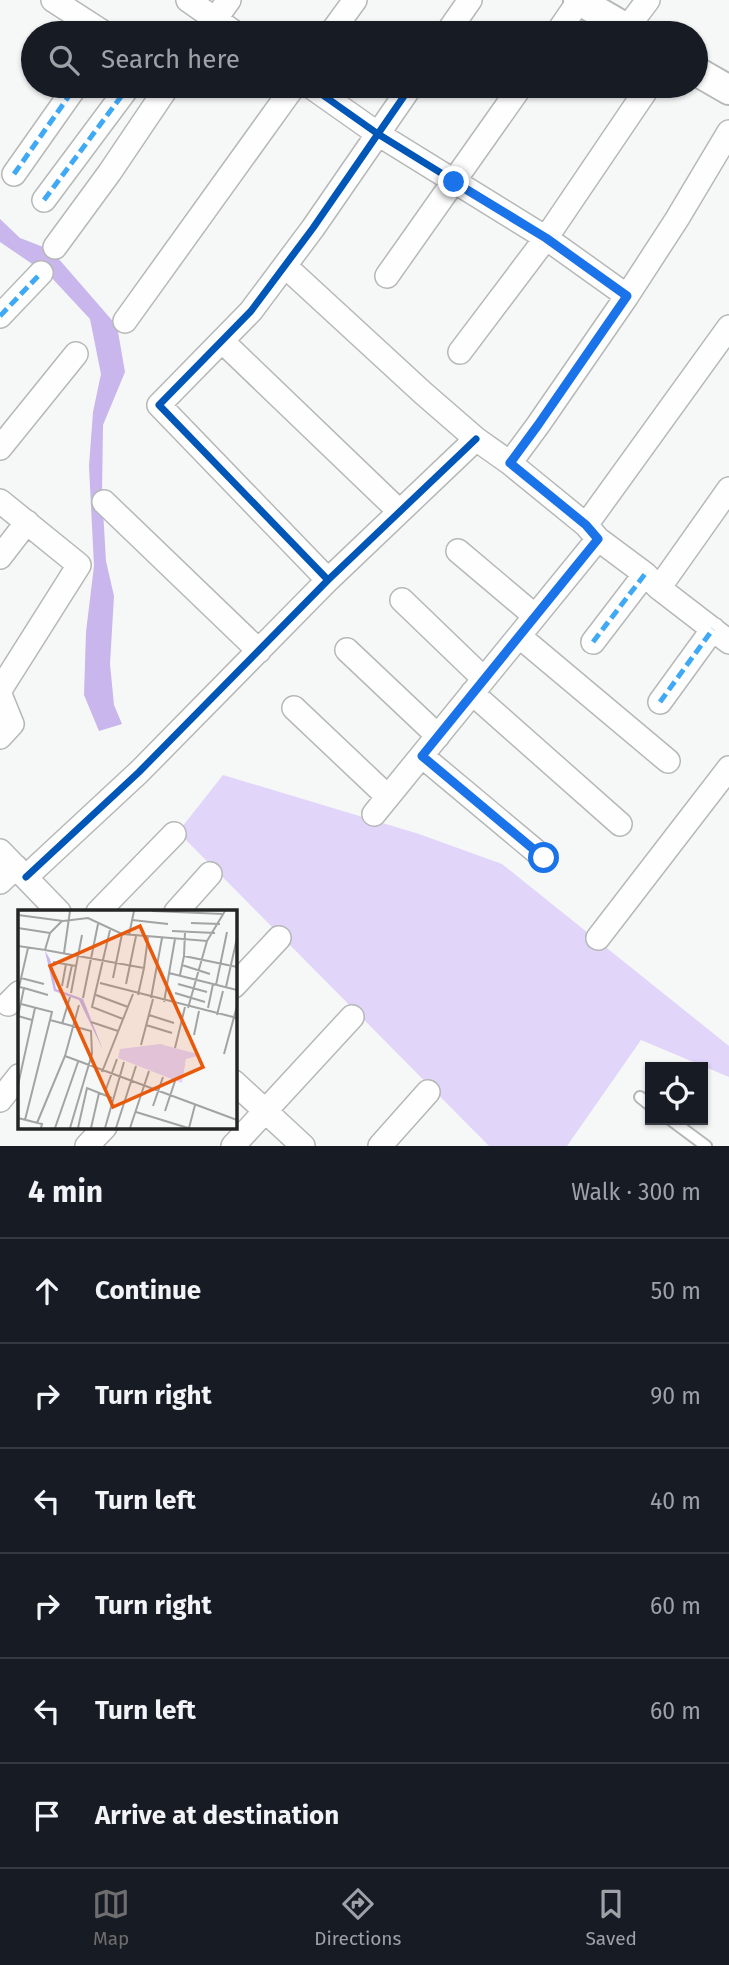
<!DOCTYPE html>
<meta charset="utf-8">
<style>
:root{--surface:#171b24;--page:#20242c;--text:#f1f3f6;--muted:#9ea1a6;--line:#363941;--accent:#6d6e6d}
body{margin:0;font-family:"Fira Sans",sans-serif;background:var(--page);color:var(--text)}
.controls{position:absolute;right:21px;bottom:21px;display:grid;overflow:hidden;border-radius:0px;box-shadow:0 2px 5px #0004}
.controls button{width:63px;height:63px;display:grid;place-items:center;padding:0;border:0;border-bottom:2px solid var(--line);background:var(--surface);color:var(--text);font:35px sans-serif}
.stop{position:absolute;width:21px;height:21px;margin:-16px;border:5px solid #1a73e8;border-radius:50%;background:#fff}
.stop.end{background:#1a73e8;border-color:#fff;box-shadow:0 2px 7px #0008}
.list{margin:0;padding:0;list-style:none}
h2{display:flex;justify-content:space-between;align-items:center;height:91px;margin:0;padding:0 28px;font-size:30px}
h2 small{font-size:23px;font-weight:400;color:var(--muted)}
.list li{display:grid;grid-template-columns:46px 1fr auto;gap:21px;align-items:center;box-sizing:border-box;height:105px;padding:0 28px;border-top:2px solid var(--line)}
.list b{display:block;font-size:26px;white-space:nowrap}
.list em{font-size:23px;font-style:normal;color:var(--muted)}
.icon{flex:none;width:38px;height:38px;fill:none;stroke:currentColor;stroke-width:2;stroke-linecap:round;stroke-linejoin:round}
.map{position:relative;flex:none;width:729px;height:1146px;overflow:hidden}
.search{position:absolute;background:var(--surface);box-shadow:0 2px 5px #0004;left:21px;right:21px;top:21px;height:77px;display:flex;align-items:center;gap:18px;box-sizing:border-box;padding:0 24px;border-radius:38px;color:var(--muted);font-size:26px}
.sheet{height:721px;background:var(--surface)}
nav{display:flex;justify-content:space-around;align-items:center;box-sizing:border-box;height:98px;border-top:2px solid var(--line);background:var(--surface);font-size:19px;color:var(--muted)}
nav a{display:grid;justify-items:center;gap:4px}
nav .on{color:var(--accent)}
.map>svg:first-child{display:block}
</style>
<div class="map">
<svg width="729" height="1146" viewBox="0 0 729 1146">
<rect width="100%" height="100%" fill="#f6f8f7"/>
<path fill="#e1d5f9" d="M223,775L419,834L502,864L729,1046V1077L641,1040L567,1146H489L178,832Z"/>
<path fill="#c8b6ec" d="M0,219L20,238L51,250L117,326L125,372L103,425L102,493L106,561L114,596L110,664L114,705L122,724L99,731L84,695L86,632L94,566L89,466L93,412L101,374L90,319L50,276L0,242Z"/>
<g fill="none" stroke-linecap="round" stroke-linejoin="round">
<defs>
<path id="service" d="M640,1097L650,1105
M671,1120L706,1146"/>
<path id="minor" d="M53,0L104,33
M188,0L235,33
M627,28L648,0
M205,33L229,0
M331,33L355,0
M447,33L470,0
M557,33L579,1
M310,86L378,134L546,238L627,296L538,425L510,463
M14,174L76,86
M44,200L129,86
M55,247L110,172L168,86
M285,266L423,393L476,439L510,463L586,525L598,539L645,574L659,588L729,642
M387,276L521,86
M627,296L677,219L729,132
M0,316L41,273
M125,321L294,86
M222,341L399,511
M460,352L546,238L649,86
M0,448L76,354
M0,501L79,565L0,690L1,697L12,724L0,737
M104,502L259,651
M586,525L729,327
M458,551L535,616
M0,557L27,522
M328,580L159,405L251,311L313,228L411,86
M659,588L729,489
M402,600L484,679
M519,636L668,761
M593,642L645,574
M347,650L438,736
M472,693L620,824
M660,702L713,629
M294,708L388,797
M422,756L544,858
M374,814L598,539
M0,851L59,912
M26,877L139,772L328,580L476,439
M0,882L16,867
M98,912L174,834
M176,912L210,874
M598,938L729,768
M234,986L279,938
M8,1004L19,993
M234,1082L303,1146
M0,1100L19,1076
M87,1146L105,1127
M233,1146L352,1017
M380,1146L428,1092"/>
<path id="tertiary" d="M578,0L635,33
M696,71L729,90"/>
</defs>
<use href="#service" stroke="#b6b8b7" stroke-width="14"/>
<use href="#minor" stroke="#b6b8b7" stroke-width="26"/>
<use href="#tertiary" stroke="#b6b8b7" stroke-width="32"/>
<use href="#service" stroke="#fefefe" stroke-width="10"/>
<use href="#minor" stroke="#fefefe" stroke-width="23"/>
<use href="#tertiary" stroke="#fefefe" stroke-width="28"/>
<path stroke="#3fa9f5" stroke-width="5" stroke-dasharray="10 5" stroke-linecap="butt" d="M14,174L76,86
M44,200L129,86
M0,316L41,273
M593,642L645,574
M660,702L713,629"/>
<defs>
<path id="cycleway" d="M310,86L378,134L546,238L627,296L538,425L510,463
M328,580L159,405L251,311L313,228L411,86
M26,877L139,772L328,580L476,439"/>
</defs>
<use href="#cycleway" stroke="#fff" stroke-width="11"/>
<use href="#cycleway" stroke="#0057b8" stroke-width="7"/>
</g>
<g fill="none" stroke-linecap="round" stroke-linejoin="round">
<path stroke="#1a73e8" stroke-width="9" d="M454,182L546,238L627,296L538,425L510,463L586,525L598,539L422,756L544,858"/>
</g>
<g transform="translate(18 910)">
<rect width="219" height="219" fill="#f6f8f7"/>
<path d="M142,134L183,145L168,149L164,173L100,148L102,139Z" fill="#e1d5f9"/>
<path d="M27,41L32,49L38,79L65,89L85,140L61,90L36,81Z" fill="#c8b6ec"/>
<path fill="none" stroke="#a2a3a2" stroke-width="2" d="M134,1L206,4M0,5L45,11L70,8L104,24L189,31L207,1M114,10L150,14M173,13L202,14M0,18L32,23M92,20L74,97L105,109M154,21L197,23M111,25L116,1M0,36L27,40L32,23L44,11M10,38L1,77L6,78L0,106L14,110M27,40L126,58L120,85M46,43L52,1M166,46L167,22M35,52L58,56M164,55L192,64M126,58L130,27M151,63L219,80M162,65L166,46L219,57M3,68L26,74M95,68L104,24M82,73L219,108M108,74L118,26M160,74L189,82M198,75L209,22M44,76L48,54M208,77L219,28M6,78L30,85M49,78L54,55M53,83L64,25M157,83L187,92M78,85L110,97M65,88L80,14M133,88L144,28M146,92L157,29M3,94L34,102L7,210M170,98L189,31M190,98L195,74M131,105L156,113M199,105L205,81M32,110L73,121L74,144L52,218M73,112L100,121M44,114L52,87M128,115L154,123M176,125L181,101M123,135L135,89M157,138L167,97M206,144L219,96M47,146L219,210M84,162L115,84M0,175L17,98M88,179L99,149M135,196L145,167M147,201L157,171M118,202L170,218M0,208L24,214L23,218M19,213L47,146L61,95M37,218L60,152M60,218L69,178L94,188M73,218L81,183M87,218L106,152M98,218L118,156M112,218L131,161M171,218L177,195"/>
<path fill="#e8590c" fill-opacity="0.15" stroke="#e8590c" stroke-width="3.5" d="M122,16L185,157L95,197L32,56Z"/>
<rect width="219" height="219" fill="none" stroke="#232423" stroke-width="3.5"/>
</g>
</svg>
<div class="controls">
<button><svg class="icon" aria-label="locate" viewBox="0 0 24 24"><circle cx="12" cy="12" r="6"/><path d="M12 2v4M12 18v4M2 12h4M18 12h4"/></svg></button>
</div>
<div class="stop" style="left:544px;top:858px"></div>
<div class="stop end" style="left:454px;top:182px"></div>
<div class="search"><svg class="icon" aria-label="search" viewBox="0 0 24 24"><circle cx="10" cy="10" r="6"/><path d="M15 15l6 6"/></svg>Search here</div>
</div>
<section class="sheet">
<h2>4 min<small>Walk · 300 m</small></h2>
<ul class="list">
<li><svg class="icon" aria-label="ahead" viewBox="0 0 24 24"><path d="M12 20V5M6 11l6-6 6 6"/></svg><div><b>Continue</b></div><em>50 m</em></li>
<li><svg class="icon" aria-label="right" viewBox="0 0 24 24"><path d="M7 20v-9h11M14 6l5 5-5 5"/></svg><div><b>Turn right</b></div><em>90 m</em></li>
<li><svg class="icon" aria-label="left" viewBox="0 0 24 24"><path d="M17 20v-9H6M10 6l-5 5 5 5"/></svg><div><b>Turn left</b></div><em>40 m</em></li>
<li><svg class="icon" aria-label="right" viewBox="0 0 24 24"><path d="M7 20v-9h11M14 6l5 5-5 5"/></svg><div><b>Turn right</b></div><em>60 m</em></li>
<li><svg class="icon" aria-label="left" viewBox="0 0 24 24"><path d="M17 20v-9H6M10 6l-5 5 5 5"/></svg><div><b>Turn left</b></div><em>60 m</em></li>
<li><svg class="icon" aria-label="arrive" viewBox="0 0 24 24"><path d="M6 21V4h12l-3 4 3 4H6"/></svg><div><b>Arrive at destination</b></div></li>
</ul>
</section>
<nav>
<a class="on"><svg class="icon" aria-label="map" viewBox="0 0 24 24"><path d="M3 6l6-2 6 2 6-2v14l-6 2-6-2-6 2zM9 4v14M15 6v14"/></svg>Map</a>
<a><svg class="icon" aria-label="directions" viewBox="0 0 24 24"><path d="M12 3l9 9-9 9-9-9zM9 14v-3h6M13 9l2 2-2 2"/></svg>Directions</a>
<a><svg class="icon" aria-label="saved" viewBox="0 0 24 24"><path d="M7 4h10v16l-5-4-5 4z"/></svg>Saved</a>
</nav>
